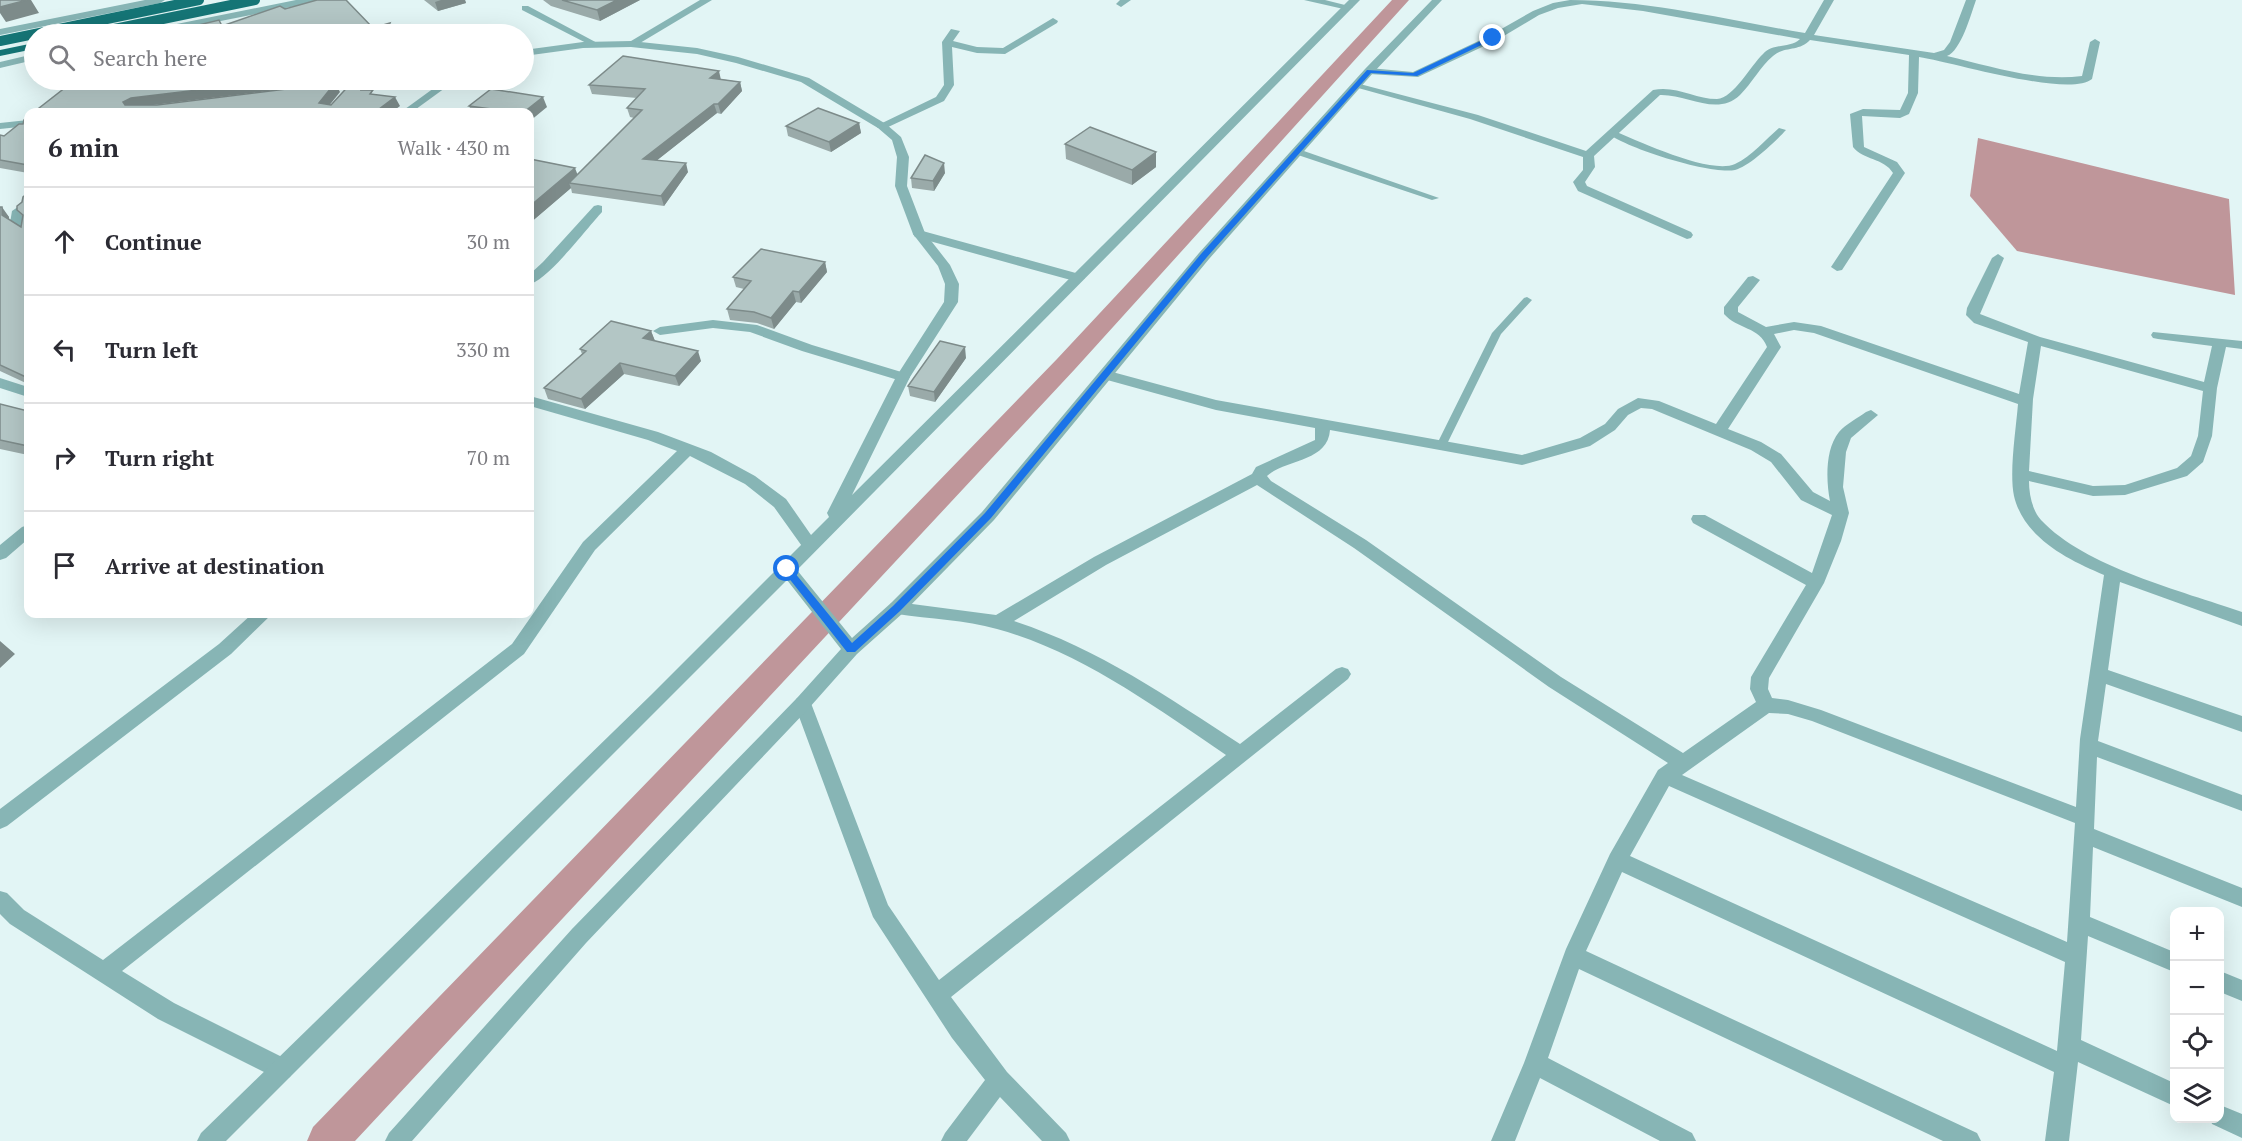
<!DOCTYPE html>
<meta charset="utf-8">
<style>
:root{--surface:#fff;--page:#f2f2f3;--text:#2b2b33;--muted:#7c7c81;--line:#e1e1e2}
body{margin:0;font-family:"PT Serif",serif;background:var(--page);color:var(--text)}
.controls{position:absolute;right:18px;bottom:18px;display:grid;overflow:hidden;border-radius:12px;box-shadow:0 6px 24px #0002}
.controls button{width:54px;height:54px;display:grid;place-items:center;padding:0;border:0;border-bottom:2px solid var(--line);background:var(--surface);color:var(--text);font:30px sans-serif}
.stop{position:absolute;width:18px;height:18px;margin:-14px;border:4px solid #1a73e8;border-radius:50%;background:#fff}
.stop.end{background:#1a73e8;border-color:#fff;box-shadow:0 2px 6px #0008}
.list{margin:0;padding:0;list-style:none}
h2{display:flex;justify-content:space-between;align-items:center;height:78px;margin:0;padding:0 24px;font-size:26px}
h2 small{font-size:20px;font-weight:400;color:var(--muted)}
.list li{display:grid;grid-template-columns:39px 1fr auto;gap:18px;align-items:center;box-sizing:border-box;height:108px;padding:0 24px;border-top:2px solid var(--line)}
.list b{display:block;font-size:22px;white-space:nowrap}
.list em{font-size:20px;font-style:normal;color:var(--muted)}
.icon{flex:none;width:33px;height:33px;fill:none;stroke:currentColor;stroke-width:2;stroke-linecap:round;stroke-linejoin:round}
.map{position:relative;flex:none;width:2242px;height:1141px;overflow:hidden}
.search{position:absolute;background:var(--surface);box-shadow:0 6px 24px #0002;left:24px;top:24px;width:510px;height:66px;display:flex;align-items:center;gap:15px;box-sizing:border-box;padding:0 21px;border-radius:33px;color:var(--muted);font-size:22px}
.panel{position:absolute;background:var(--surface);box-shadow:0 6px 24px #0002;left:24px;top:108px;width:510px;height:510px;border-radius:12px}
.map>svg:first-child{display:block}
</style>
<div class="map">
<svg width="2242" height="1141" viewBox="0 0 2242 1141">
<rect width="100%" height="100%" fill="#e2f5f5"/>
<path fill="#bf969a" d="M1978,138L2229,199L2235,295L2017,251L1970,196Z"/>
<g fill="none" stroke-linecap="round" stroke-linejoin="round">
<path fill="#bf969a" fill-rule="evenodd" d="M1392,0H1409L1075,369L355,1141H307L313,1127L1057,359Z"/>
<path fill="#87b5b5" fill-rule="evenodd" d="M522,6H528L601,45L594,47L522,10Z
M1779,128L1786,130C1775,142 1750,166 1735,170C1711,175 1626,148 1607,133L1614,131C1639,141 1710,175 1735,164C1752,156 1765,140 1779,128Z
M1295,150H1301L1439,198L1432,200L1295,154Z
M1527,297L1532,300L1501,334L1446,446L1445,449H1437L1436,446L1492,333L1524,298Z"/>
<path fill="#87b5b5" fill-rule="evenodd" d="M700,0H712L635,46L626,44Z
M1120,0H1131L1121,7L1116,4Z
M1304,0H1325L1353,7L1348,10Z
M1570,0C1648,0 1727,20 1805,33L1824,0H1834L1814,35L1934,53L1944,50L1950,42L1966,0H1976C1971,14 1961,51 1947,56C1990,66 2038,82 2082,76L2090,42L2095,39L2100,42L2092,79C2069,98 1952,62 1919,57L1918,93L1909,114L1900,118L1862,116L1864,147L1897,162L1905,173L1842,270L1837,271L1831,267L1893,173C1884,158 1863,160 1853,147L1850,114L1863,109L1900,110L1908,93L1909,55L1810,40C1799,52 1784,46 1773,56C1760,67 1752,83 1740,95C1717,117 1687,94 1660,95L1594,156L1595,167L1585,182L1587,186L1691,232L1693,235L1691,238L1687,239L1578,191L1573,182L1583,170V157L1470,119L1351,86L1356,83L1478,115L1586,151L1653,90C1676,85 1695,99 1717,99C1734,98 1751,65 1763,54C1774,42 1790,49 1800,39L1643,11L1582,4L1558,8L1539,15L1497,40L1418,77L1369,74L1364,71L1369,68L1413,72L1489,36L1533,11L1553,3Z
M1053,18L1058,21L1057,23L1005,54L977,53L952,47L954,85L944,101L886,128H878L876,126L936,97L944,85L942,42L951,29L960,31L953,41L977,47L1003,48Z
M445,80H456L412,112H401Z
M28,200V210L22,215V221L28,225V234L10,223L12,211Z
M598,205L602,206V212C588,227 548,280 530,284V274L543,262L594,206Z
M919,230L1083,275L1085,278L1078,282L915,237L913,234L915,231Z
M1998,254L2004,258L1980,314L2040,337L2204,382L2212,346L2158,339L2153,338L2151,335L2153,332L2242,341V349L2226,347L2217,388L2212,436L2203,462L2187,476L2125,495L2093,496L2029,481C2029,494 2032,510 2041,520C2085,567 2182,591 2242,612V626L2120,582L2108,670L2242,716V732L2106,684L2098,741L2242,795V811L2097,757L2094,829L2242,888V907L2093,847L2090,917L2174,952V972L2088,936L2081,1040L2174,1083V1106L2078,1062L2069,1141H2045L2054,1072L1622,872L1586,951L1977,1133L1981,1141H1943L1579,969L1548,1058L1692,1133L1696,1141H1660L1540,1078L1515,1141H1491L1524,1063L1566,949L1610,854L1658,770L1668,763L1549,687L1354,548L1257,485L1106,565L1014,621C1097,648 1168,697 1240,744L1336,669L1342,667L1348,669L1351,674L1348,679L951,997L1007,1072L1066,1133L1070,1141H1042L1000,1097L967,1141H941L945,1133L985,1080L952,1038L873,917L794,703L797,698L803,696L809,698L888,905L939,980L1226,755C1155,707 1081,652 997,629C965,620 930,619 897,614L891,613L889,608L891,603L897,602L996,615L1094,557L1252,474L1256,467L1315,440V428L1216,410L1100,378L1098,375L1100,372L1105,370L1216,400L1522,455L1580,438L1605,424L1618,409L1638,398L1659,401L1716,424L1767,347C1760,327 1737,329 1724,314V307L1748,277L1753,276L1760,280L1738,307V312L1766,327L1794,322L1821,326L2019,394L2028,342L1974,323L1966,315L1967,308L1992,258ZM1794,330L1814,333L2018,404C2016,429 2009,472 2014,496C2024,538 2068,560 2104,575L2080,739L2076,807L1821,710L1788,700L1772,698L1768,689L1769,678L1824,583L1841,541L1849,513L1843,487L1846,452L1851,438L1878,415L1871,410L1866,412C1858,418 1846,424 1839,432C1825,449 1826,481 1830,501L1813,492L1781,454L1761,442L1728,429L1781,347L1774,334ZM2041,346L2203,391L2198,436L2191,456L2177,468L2125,485L2093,486L2029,471L2033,399ZM1641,408L1652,409L1751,450L1771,462L1801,500L1832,515L1812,573L1705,515H1693L1691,519L1693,523L1806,585L1751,677L1750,689L1756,702L1683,753L1561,677L1366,540L1271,481L1267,476C1286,459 1328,462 1330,430L1522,465L1590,446L1615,430L1628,415ZM1769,713L1788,714L1812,721L2075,823L2067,942L1682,775ZM1669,786L2065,962L2057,1051L1630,856Z
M713,320L757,325L812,345L908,374L910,377L908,380H898L802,351L750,332L713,328L660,335L653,331L660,327Z
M0,378L28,387V397L0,388Z
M530,396L658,432L711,452L755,476L786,499L818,545L816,549H804L774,507L745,484L690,456L595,550L524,654L122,971L174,1003L290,1061L293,1069L290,1077L282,1080L274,1077L158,1019L10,924L0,914V891L7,893L24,910L103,960L512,644L583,542L677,451L648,440L530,406Z
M28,525V539L6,558L0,560V545L22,527Z
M252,614H272L231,654L7,826L0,829V809L219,644Z
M2220,971L2242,980V1001L2220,992Z
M2220,1105L2242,1114V1138L2212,1124L2210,1118H2220Z"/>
<path fill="#87b5b5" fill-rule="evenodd" d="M145,0H165L160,3L0,35V29Z
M296,0H316L311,3L155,34H137L142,31Z
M1349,0H1360L797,570L852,638L891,603L982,512L1199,253L1365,69L1432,0H1442L1373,73L1209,259L994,520L903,613L857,654L809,708L586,943L412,1141H385L389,1133L572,929L797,698L841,649L787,580L226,1141H197L201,1133L651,695L829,517L827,513L896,377L944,302L945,284L938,266L913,234L895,186L897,157L892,140L878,128L801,82L736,63L697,54L631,47L583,48L524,56V50L583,42L631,41L697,48L738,57L809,78L886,124L901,137L909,157L907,186L925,233L950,265L959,284L958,302L910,377L852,495Z
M34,54V60L0,68V62Z
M367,80H391L386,83L315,93L310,90L315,87Z
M28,120V126L0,129V123Z"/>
<path fill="#157576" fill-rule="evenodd" d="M34,43V49L0,56V50Z"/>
<path stroke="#157576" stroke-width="10" d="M90,34L255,0
M0,41L199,0"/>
</g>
<path fill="#9aaaa9" d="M424,0H465L466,3L438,11Z
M543,0H640L600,21L551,6Z
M721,79L740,82L742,91L721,114L717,113L657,160L688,172L664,206L572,193L571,188L530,223V159L578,175L634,118L630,117L627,108L637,98L592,94L589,85Z
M469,106L547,107L530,112H472Z
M28,116V173L0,168V135L4,136L23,124Z
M859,123L861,133L831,152L788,136L786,126Z
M1065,144L1156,167L1132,185L1066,159Z
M945,173L934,191L912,188L911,178Z
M28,193V384L0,371V207L9,217V219L21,227L23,218L17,210Z
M825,262L827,272L801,303L796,302L774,329L757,323L730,320L727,309L744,289L736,287L733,277Z
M651,331L655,341L701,361L679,386L624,374L585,409L548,399L544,388L582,354L580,349Z
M966,358L935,402L910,396L908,386Z
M0,404L28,411V455L0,449Z"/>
<path fill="#7d8b8a" d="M27,0H31L39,13L6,22L0,13V7Z
M441,0H465L466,3L438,11L435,2Z
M617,0H640L600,21L597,10Z
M390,23L394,32L393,34H385Z
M719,71L721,80L710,78Z
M280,80H360L137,107L129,112L123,102L131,98Z
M365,80H366L370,88L365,99L361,90Z
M740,82L742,91L721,114L718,104Z
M335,83L340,92L324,112L319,103Z
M395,97L400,106L392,112H375Z
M543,97L547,107L530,121V112H524Z
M714,104L717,113L646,169L643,159Z
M859,123L861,133L831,152L829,142Z
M1156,152V167L1132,185V170Z
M686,163L688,172L664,206L661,196Z
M944,163L945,173L934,191L933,181Z
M575,168L580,181L569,183L571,188L530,223V206Z
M2,207L9,217V225L2,215Z
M825,262L827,272L801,303L799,292Z
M793,291L796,302L774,329L771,318Z
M651,331L655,341L643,338Z
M965,347L966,358L935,402L934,392Z
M698,351L701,361L679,386L675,376Z
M620,363L624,374L585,409L581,399Z
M0,641L15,654L0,668Z"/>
<path fill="#b3c6c5" stroke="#7d8b8a" stroke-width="1.5" d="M0,0H27L0,7Z
M317,0H346L373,28L390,23L385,34H188L186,28L219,20L222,26L280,6L285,9Z
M562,0H617L597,10Z
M623,56L719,71L710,78L740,82L718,104H714L643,159L686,163L661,196L569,183L642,110L627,108L645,89L589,85Z
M75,80H280L131,98L123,102L125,105H157L335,83L319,103L331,105L354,80H365L361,90H373L370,94L395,97L375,112H34Z
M491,89L543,97L524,112H514L469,106Z
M818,108L859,123L829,142L786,126Z
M28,116V165L0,160V135L4,136L19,124H23L24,120Z
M1090,127L1156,152L1132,170L1065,144Z
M925,155L944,163L933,181L911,178Z
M530,159L575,168L530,206Z
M28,193V378L0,365V207H2V215L21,227L23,215L17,210V206L22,202L23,197Z
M761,249L825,262L799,292L793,291L771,318L754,312L727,309L751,281L733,277Z
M611,321L651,331L643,338L698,351L675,376L620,363L581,399L544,388L586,351L580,349Z
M940,341L965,347L934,392L908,386Z
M0,404L28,411V446L0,440Z"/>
<path fill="#1a73e8" d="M1491,36L1496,38L1417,76L1371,73L1207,257L991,518L900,611L855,652H847L784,572V567H790L852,643L893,606L985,513L1201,254L1367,70L1413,73Z"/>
</svg>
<div class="controls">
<button>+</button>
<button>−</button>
<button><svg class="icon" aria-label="locate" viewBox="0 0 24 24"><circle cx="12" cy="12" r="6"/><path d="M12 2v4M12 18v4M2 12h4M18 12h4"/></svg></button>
<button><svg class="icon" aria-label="layers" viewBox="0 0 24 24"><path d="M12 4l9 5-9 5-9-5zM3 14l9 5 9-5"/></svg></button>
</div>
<div class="stop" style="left:787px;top:569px"></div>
<div class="stop end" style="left:1493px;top:38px"></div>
<div class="search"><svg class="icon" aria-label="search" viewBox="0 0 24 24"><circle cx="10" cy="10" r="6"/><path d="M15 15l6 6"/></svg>Search here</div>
<section class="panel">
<h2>6 min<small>Walk · 430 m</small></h2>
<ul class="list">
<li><svg class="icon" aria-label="ahead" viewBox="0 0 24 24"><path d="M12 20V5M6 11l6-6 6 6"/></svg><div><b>Continue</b></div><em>30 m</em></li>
<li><svg class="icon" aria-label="left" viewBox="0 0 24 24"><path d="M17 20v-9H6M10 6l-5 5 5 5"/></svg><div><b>Turn left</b></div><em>330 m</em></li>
<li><svg class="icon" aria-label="right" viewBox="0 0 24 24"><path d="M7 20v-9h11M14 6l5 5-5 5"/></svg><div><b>Turn right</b></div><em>70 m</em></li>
<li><svg class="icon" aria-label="arrive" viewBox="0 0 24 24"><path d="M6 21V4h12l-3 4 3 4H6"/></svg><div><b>Arrive at destination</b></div></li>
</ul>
</section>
</div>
